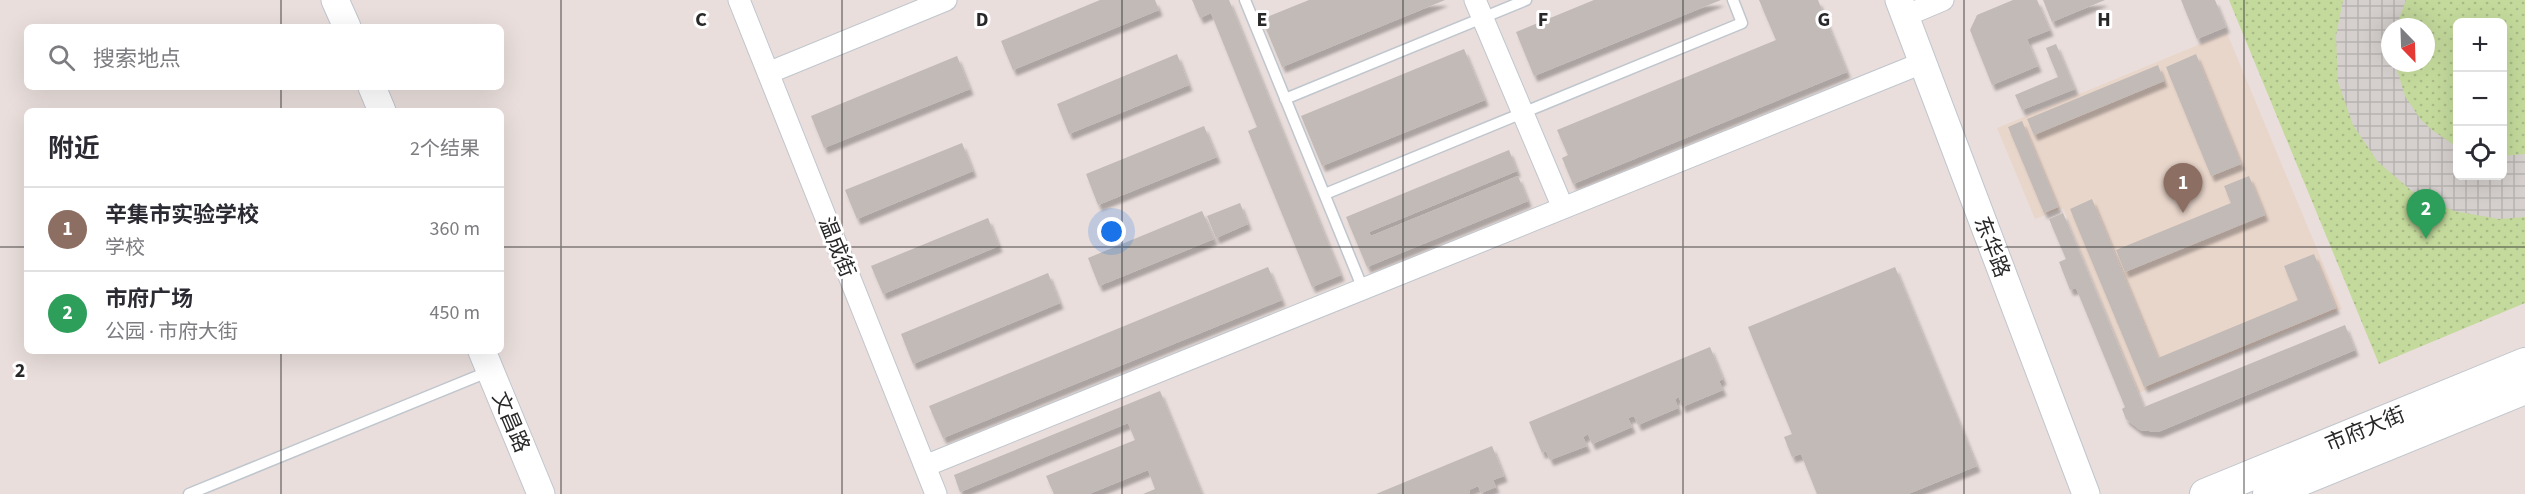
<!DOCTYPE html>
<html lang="zh">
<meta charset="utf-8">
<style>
:root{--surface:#fff;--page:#f7f7f7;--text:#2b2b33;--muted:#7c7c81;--line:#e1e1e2;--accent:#111827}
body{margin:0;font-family:"Source Sans 3","Noto Sans SC",sans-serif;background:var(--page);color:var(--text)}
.controls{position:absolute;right:18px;top:18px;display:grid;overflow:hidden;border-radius:9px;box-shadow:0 6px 24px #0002}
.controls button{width:54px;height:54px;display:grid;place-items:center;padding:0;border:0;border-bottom:2px solid var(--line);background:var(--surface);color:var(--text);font:30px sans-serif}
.compass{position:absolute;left:2381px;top:18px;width:54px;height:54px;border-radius:50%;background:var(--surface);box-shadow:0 6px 24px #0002;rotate:157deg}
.you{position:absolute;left:1112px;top:232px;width:21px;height:21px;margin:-15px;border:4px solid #fff;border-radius:50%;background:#1a73e8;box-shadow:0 0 0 9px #1a73e833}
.badge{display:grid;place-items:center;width:39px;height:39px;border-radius:50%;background:var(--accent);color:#fff;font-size:20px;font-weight:700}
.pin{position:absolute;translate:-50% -50px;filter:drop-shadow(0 2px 3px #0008)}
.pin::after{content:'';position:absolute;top:32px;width:21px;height:18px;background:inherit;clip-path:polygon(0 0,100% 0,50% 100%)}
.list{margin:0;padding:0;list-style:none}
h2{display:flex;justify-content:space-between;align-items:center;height:78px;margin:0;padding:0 24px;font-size:26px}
h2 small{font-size:20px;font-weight:400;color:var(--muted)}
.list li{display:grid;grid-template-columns:39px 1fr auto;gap:18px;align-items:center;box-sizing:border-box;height:84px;padding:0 24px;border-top:2px solid var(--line)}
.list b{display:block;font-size:22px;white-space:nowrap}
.list p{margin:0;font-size:20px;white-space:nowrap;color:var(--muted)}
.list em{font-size:20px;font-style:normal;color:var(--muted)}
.icon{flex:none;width:33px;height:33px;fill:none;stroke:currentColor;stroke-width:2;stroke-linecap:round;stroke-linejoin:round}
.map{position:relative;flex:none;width:2525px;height:494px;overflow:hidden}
.search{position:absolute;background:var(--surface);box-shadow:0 6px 24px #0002;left:24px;top:24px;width:480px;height:66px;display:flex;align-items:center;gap:15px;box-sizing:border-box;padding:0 21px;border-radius:9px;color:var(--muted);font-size:22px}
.panel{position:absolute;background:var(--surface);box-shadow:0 6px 24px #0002;left:24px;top:108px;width:480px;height:246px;border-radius:9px}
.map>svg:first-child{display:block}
</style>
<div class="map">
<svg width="2525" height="494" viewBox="0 0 2525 494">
<defs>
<pattern id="grass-dots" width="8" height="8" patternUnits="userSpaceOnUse" patternTransform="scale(1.5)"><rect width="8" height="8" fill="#c4da9c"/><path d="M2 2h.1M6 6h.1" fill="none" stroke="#a8bb86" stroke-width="1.8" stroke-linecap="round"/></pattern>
<pattern id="plaza-grid" width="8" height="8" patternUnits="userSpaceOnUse" patternTransform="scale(1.5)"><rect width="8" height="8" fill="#d5d0cd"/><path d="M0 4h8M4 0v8" fill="none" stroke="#b7b3b0"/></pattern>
<filter id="shadow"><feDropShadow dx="3.5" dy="6" stdDeviation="1.5" flood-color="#0004"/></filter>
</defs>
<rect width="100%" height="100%" fill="#e9dedb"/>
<path fill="#e9d6cb" d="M2227,33L2342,309L2139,393L2063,208L2035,219L1997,128Z"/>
<path fill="url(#grass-dots)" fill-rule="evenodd" d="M2229,0H2525V303L2379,364ZM2458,22H2502V176H2458ZM2390,27H2426V63H2390Z"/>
<path fill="url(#plaza-grid)" d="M2343,0H2406L2396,27H2390V63H2395L2405,96L2421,120L2432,130L2457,147L2458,176H2502L2503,156L2525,154V217L2499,219L2454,211L2413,192L2378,162L2353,125L2338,82L2336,36Z"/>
<path fill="#c1bab6" filter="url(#shadow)" d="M1100,0H1155L1159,10L1013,70L1001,41Z
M1192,0H1229L1341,275L1312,287L1248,131L1257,127L1211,13L1200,18Z
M1309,0H1445L1282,67L1262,19Z
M1594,0H1721L1534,76L1516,32Z
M1759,0H1818L1847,72L1573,184L1562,158L1568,155L1557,130L1776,40Z
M2013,0H2037L2050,30L2027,39L2038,66L1992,85L1970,30L1977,15Z
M2043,0H2105L2052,22Z
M2181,0H2215L2226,27L2197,39Z
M2056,44L2075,89L2022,110L2015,95L2058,77L2046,48Z
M1464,49L1485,100L1322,166L1301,116Z
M1177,54L1189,85L1069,134L1057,104Z
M2196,54L2241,164L2211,176L2166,67Z
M957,56L970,89L824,148L811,116Z
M2158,65L2164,81L2034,135L2027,119Z
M2022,121L2058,207L2044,213L2008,127Z
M1204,126L1217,157L1098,205L1086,174Z
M962,143L973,171L857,219L845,190Z
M1509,150L1517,171L1369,232L1371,236L1518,176L1528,201L1367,267L1346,217Z
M2249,176L2265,215L2125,272L2116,250L2231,203L2224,186Z
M2092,199L2158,358L2298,300L2284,266L2314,254L2336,308L2144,387L2070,209Z
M1240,203L1248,224L1216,238L1207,216Z
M1202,211L1214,239L1099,286L1088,258Z
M2063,213L2144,407L2345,325L2355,350L2158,432L2140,430L2126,419L2122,409L2125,407L2076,288L2070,290L2059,262L2066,259L2049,219Z
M988,218L999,246L883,294L871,266Z
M1268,267L1282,300L943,438L929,406Z
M1895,267L1977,466L1908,494H1817L1801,454L1792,457L1784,437L1792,434L1748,327Z
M1048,273L1060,303L913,364L901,334Z
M1710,347L1723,379L1719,381L1723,390L1682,407L1679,397L1675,399L1678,408L1638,425L1634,416L1628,418L1632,427L1592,444L1588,434L1583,437L1587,446L1550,460L1546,451L1542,453L1529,422Z
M1160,391L1202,494H1143L1155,489L1148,470L1089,494H1054L1046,476L1135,440L1128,423L960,492L954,475Z
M1492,446L1504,476L1493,480L1496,487L1481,493L1478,486L1469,490L1470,494H1376Z"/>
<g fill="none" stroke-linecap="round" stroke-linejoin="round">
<defs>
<path id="service" d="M1245,0L1363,289
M1285,99L1526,0
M1325,194L1742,23L1733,0
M189,494L490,371"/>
<path id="minor" d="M739,0L936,494
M1475,0L1563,208
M1905,16L1943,0
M768,73L946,0
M925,466L1922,63"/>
<path id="tertiary" d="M335,0L347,27
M1899,0L2086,494
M372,87L382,111
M482,351L541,494"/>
<path id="secondary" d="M2205,494L2525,363
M2268,494L2525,389"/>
</defs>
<use href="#service" stroke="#bfc6cd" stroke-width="13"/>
<use href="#minor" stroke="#bfc6cd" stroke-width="23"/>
<use href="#tertiary" stroke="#bfc6cd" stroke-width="29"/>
<use href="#secondary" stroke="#bfc6cd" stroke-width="32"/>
<use href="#service" stroke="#fff" stroke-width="10"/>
<use href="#minor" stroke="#fff" stroke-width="21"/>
<use href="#tertiary" stroke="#fff" stroke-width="27"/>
<use href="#secondary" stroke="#fff" stroke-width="30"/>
</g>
<path fill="none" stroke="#282828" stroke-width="1.5" stroke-opacity="0.55" d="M281,0V27M561,0V494M842,0V494M1122,0V494M1403,0V494M1683,0V494M1964,0V494M2244,0V494M281,87V111M0,247H27M501,247H2525M281,351V494"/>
<g text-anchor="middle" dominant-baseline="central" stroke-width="6" stroke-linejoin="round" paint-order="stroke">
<g font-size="21" fill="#282828" stroke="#fff">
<text transform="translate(837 247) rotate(68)">温成街</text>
<text transform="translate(1992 247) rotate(69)">东华路</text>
<text transform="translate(511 422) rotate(67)">文昌路</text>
<text transform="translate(2365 429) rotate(-22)">市府大街</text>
</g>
</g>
<g font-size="20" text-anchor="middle" font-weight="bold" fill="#282828" stroke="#fff" stroke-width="6" stroke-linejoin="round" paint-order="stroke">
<text x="701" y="26">C</text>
<text x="982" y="26">D</text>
<text x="1262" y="26">E</text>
<text x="1543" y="26">F</text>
<text x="1824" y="26">G</text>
<text x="2104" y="26">H</text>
<text x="20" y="377">2</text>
</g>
</svg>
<div class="controls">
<button>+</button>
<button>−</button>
<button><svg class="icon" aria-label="locate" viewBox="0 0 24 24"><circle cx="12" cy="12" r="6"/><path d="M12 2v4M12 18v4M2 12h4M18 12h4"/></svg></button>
</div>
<svg class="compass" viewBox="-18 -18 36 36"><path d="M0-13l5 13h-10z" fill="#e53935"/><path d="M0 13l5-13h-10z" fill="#7c7c81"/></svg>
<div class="you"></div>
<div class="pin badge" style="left:2183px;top:213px;background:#8d6e63">1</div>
<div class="pin badge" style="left:2426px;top:239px;background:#2e9e5b">2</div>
<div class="search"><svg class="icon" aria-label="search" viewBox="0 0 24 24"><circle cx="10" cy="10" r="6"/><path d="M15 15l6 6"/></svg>搜索地点</div>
<section class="panel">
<h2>附近<small>2个结果</small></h2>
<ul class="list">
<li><span class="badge" style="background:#8d6e63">1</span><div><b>辛集市实验学校</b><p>学校</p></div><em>360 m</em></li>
<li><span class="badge" style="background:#2e9e5b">2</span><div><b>市府广场</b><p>公园 · 市府大街</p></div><em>450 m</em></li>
</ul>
</section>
</div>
